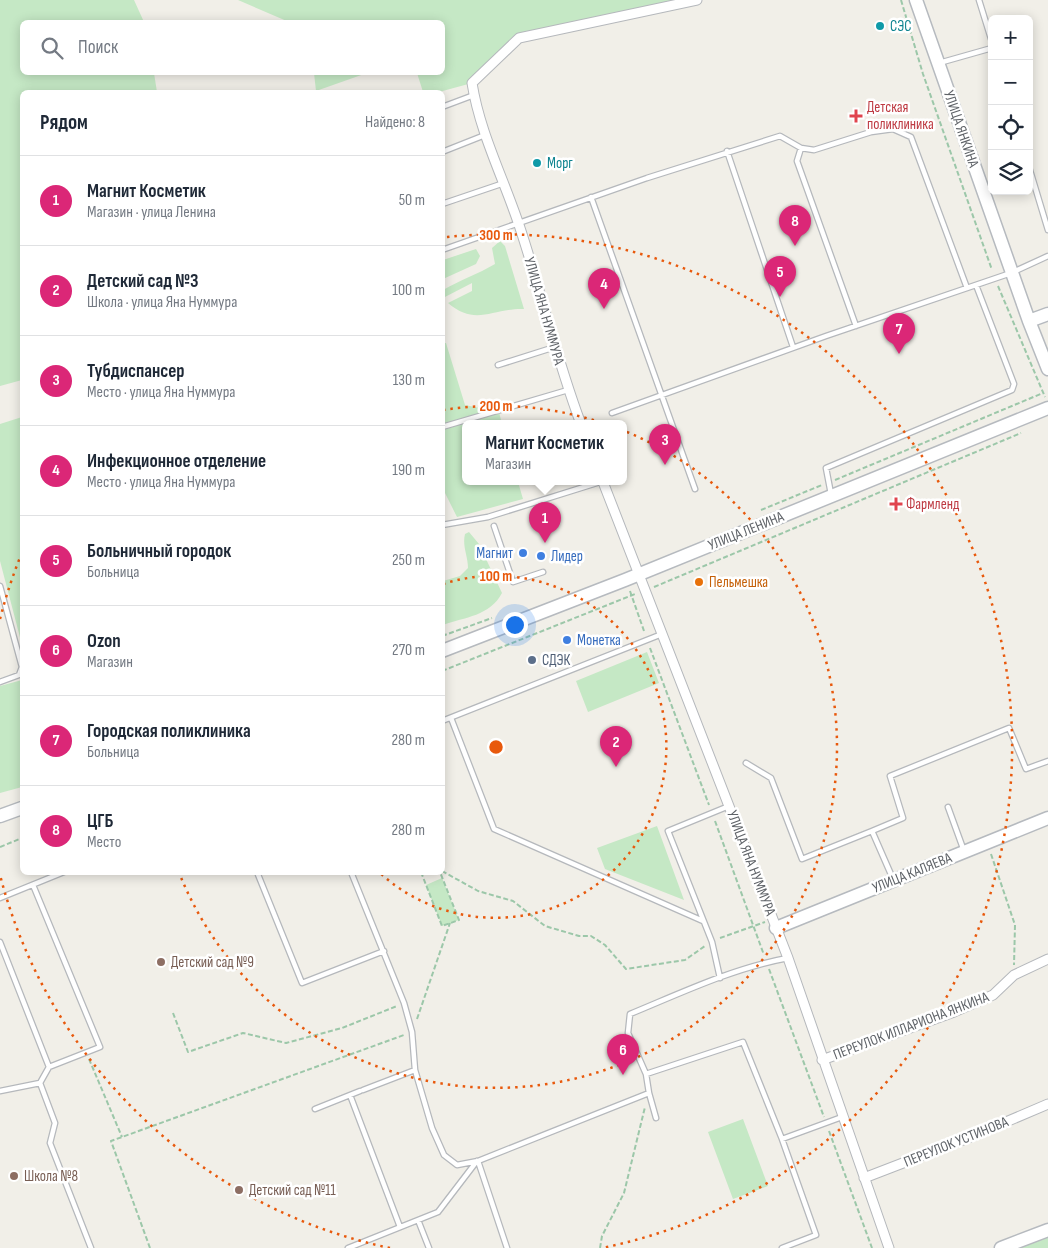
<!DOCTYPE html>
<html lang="ru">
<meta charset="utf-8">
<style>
:root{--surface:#fff;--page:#f2f2f3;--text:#1f2937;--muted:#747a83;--line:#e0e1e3;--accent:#db2777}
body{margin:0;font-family:"Sofia Sans Condensed",sans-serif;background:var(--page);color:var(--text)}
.controls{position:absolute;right:15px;top:15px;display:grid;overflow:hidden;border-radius:8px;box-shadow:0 2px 12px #0003}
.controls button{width:45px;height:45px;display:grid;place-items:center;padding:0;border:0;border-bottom:1px solid var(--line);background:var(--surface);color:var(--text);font:25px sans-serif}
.you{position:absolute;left:514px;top:624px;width:18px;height:18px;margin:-12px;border:4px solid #fff;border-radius:50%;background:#1a73e8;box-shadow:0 0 0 8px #1a73e833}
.badge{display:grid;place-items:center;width:32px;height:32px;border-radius:50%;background:var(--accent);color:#fff;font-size:16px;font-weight:700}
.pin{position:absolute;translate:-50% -41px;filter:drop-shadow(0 1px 2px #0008)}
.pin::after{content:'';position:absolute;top:26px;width:18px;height:15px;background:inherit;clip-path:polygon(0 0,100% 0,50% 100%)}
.popup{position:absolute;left:462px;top:420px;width:165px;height:65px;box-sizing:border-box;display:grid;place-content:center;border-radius:8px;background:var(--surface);filter:drop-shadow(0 1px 4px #0005);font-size:16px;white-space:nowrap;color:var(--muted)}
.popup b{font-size:19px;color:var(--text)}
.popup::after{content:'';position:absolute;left:50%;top:100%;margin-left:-10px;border:10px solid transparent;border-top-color:var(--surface)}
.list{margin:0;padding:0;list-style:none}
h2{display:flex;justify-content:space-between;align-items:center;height:65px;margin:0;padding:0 20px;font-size:21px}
h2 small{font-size:16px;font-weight:400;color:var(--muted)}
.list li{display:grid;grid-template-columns:32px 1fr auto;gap:15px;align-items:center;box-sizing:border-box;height:90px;padding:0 20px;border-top:1px solid var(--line)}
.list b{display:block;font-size:19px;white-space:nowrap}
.list p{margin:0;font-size:16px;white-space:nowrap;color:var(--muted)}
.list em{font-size:16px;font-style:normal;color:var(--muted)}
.icon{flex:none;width:28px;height:28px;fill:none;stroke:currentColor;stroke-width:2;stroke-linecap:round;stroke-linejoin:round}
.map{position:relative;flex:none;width:1048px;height:1248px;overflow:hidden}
.search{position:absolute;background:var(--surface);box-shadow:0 2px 12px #0003;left:20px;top:20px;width:425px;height:55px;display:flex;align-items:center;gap:12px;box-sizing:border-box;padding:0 18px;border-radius:8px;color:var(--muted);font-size:19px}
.panel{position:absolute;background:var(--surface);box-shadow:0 2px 12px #0003;left:20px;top:90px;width:425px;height:785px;border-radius:8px}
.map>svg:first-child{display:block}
</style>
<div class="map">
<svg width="1048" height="1248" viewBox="0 0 1048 1248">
<rect width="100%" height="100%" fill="#f1efe8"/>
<path fill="#c5e8c5" d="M0,0H134L144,22H22V72L154,73L157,92H22V380L0,386Z
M238,0H697L520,38L472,83L439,92H423L417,73L442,72V22H289Z
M314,73V72L367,73L316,91Z
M500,241L505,246L524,309C492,308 476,327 448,303L472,291V283L443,298V290C460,280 478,274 495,264L492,248Z
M476,249L480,256L476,264L443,279V260Z
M442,343H446L465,405L499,412L502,424H466V482H518L523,499L457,517L443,489Z
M22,417V645L0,561V424Z
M469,532L479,544L502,593C490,616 465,617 443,625V581L460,576L468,568C468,556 462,546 465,534Z
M647,652L659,683L588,712L576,681Z
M22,680V787L0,793V686Z
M657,826L684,900L605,869L597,848Z
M442,878L459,920L442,926L426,885Z
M743,1119L768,1186L733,1199L708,1132Z
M1048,1230V1248H1001Z"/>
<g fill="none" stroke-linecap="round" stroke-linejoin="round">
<defs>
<path id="lane" d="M979,0L992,42
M939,63L992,48
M442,107L474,95
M801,148L797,161L856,326
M727,151L793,347
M442,152L485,135
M1029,167L1048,230
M591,197L695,489
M442,204L504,183
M442,250L647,178L780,136L801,148L814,150L871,132L893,129L911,137L967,288
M498,365L555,347
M612,413L826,336L1011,273L1048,256
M442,427L568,390
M831,494L826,468L1012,390L1014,384L976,285
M442,525L488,517L600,482
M494,526L513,582L543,572
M0,586L22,667L19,675L0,682
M451,718L494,829L703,921
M442,721L662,634
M746,763L771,778L802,859L872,831
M948,807L964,851
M257,872L302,983L384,951
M351,872L404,1003L412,1032L415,1070L432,1128L444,1155L457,1165L478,1161L649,1093L646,1074L628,1033L630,1014C681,993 733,968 788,958
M893,879L872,831L903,818L890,776L1009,728L1026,769L1048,761
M33,885L100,1047L49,1067
M0,898L64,872
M0,942L49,1067L40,1083L0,1091
M720,978L712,942L668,831L729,806
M646,1074L743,1042L782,1139L816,1235L782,1248
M40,1083L55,1123L50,1143L91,1248
M363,1090L415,1070
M649,1093L656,1118
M350,1095L400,1227
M315,1109L360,1091
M782,1139L842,1117
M478,1161L507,1248
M418,1220L429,1248
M348,1248L438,1212L477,1161"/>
<path id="street" d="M581,424C557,361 542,295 521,231C505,181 480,134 472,83L519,38L697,0
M603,482L788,958L889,1248
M822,1060L954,1012L993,995L1014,975L1048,959
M864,1178L973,1136L1048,1104"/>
<path id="secondary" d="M916,0L1029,321L1048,369
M1029,321L1048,314
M442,651L625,580L1048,408
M0,816L22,808
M776,928L1048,818
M1001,1248L1048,1230"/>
</defs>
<use href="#lane" stroke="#b5b8bc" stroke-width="7"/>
<use href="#street" stroke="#b5b8bc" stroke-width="11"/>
<use href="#secondary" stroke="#b6babf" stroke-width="15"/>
<path stroke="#9cc7a9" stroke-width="2" stroke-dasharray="5 2.5" stroke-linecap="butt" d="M901,0L923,74L992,270
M998,286L1045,397
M835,480L1043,393
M761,510L822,485
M654,587L1021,433
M630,591L644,631
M442,636L492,618
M650,648L709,805
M442,671L635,594
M715,821L764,955
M0,847L22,838
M991,854L1015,925L1014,965
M442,871L478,891L513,901L545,926L579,936H591L605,945L626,969L685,960L705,946
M421,872L442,926L459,920L440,872
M720,938L765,922
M769,969L824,1117
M173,1013L188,1052L243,1033L286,1043L342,1028L397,1006
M417,1019L450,923
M89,1059L122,1137
M829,1131L872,1248
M150,1248L111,1141L404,1035
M600,1248L602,1236L624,1193L645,1107"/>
<use href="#lane" stroke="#fff" stroke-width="4.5"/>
<use href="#street" stroke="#fff" stroke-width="9"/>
<use href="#secondary" stroke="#fff" stroke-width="12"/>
</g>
<g fill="none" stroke="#e8590c" stroke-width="2.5" stroke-dasharray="2.5 5">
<path d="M443 584A171 171 0 1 1 380 873"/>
<path d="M443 410A341 341 0 1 1 180 875"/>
<path d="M390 1248A512 512 0 0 1 0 875M0 619A512 512 0 0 1 21 555M447 237A512 512 0 0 1 602 1248"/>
</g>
<g fill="#0f9aa8" stroke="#fff" stroke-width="2">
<circle cx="880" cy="26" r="5"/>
<circle cx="537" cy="163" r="5"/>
</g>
<g fill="#e0444e" stroke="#fff" stroke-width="2">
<path d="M853.5 108.5h5v5h5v5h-5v5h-5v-5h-5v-5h5z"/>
<path d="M893.5 496.5h5v5h5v5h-5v5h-5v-5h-5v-5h5z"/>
</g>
<g fill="#3f7fe0" stroke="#fff" stroke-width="2">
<circle cx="523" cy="553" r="5"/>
<circle cx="541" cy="556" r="5"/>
<circle cx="567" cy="640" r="5"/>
</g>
<circle fill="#e8710a" stroke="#fff" stroke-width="2" cx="699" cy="582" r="5"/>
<circle fill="#5c6f8a" stroke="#fff" stroke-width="2" cx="532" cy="660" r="5"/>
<g fill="#8d6e63" stroke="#fff" stroke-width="2">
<circle cx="161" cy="962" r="5"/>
<circle cx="14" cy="1176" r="5"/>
<circle cx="239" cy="1190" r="5"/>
</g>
<g text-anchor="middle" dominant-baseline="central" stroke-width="5" stroke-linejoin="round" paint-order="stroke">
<g font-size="15" fill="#0d838f" stroke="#fff" text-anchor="start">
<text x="890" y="26">СЭС</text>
<text x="547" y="163">Морг</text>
</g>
<g font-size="15" fill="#be3a42" stroke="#fff" text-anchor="start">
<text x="867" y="107">Детская<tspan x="867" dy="17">поликлиника</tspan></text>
<text x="906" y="504">Фармленд</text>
</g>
<g font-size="15" fill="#5f6368" stroke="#fff">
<text transform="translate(961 129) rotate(71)">УЛИЦА ЯНКИНА</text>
<text transform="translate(544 311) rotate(74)">УЛИЦА ЯНА НУММУРА</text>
<text transform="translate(746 531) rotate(-22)">УЛИЦА ЛЕНИНА</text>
<text transform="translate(751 863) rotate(69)">УЛИЦА ЯНА НУММУРА</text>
<text transform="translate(912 873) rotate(-22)">УЛИЦА КАЛЯЕВА</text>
<text transform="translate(911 1026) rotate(-21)">ПЕРЕУЛОК ИЛЛАРИОНА ЯНКИНА</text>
<text transform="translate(956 1142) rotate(-22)">ПЕРЕУЛОК УСТИНОВА</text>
</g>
<g font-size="15" fill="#366cbe" stroke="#fff" text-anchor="start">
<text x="513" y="553" text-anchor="end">Магнит</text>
<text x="551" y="556">Лидер</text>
<text x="577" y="640">Монетка</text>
</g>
<g font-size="15" fill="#c56008" stroke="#fff" text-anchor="start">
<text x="709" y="582">Пельмешка</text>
</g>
<g font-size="15" fill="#4e5e75" stroke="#fff" text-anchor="start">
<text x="542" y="660">СДЭК</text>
</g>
<g font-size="15" fill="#785e54" stroke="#fff" text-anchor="start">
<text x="171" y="962">Детский сад №9</text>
<text x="24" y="1176">Школа №8</text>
<text x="249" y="1190">Детский сад №11</text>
</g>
</g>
<circle cx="496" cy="747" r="8" fill="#e8590c" stroke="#fff" stroke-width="2.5"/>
<g font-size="15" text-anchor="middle" font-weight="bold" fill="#e8590c" stroke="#fff" stroke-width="5" stroke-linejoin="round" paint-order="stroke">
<text x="496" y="240">300 m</text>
<text x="496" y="411">200 m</text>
<text x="496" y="581">100 m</text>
</g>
</svg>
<div class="controls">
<button>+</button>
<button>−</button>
<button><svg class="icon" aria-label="locate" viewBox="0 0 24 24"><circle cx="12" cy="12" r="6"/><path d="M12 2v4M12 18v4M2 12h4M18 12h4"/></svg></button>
<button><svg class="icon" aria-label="layers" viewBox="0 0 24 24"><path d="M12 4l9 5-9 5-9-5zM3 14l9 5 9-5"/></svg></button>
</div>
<div class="you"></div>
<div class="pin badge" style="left:545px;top:543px">1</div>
<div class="popup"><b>Магнит Косметик</b>Магазин</div>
<div class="pin badge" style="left:616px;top:767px">2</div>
<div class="pin badge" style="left:665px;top:465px">3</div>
<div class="pin badge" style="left:604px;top:309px">4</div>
<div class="pin badge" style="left:780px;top:297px">5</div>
<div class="pin badge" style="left:623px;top:1075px">6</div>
<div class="pin badge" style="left:899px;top:354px">7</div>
<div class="pin badge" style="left:795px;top:246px">8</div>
<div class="search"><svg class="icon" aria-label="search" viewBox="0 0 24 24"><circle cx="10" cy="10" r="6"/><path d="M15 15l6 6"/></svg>Поиск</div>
<section class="panel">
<h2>Рядом<small>Найдено: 8</small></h2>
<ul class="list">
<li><span class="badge">1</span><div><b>Магнит Косметик</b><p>Магазин · улица Ленина</p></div><em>50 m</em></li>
<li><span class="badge">2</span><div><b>Детский сад №3</b><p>Школа · улица Яна Нуммура</p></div><em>100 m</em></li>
<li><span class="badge">3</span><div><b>Тубдиспансер</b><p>Место · улица Яна Нуммура</p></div><em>130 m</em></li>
<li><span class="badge">4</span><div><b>Инфекционное отделение</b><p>Место · улица Яна Нуммура</p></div><em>190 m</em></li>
<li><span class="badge">5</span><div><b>Больничный городок</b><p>Больница</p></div><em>250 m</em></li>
<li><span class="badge">6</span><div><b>Ozon</b><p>Магазин</p></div><em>270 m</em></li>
<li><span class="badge">7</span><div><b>Городская поликлиника</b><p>Больница</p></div><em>280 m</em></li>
<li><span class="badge">8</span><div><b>ЦГБ</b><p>Место</p></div><em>280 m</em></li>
</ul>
</section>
</div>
